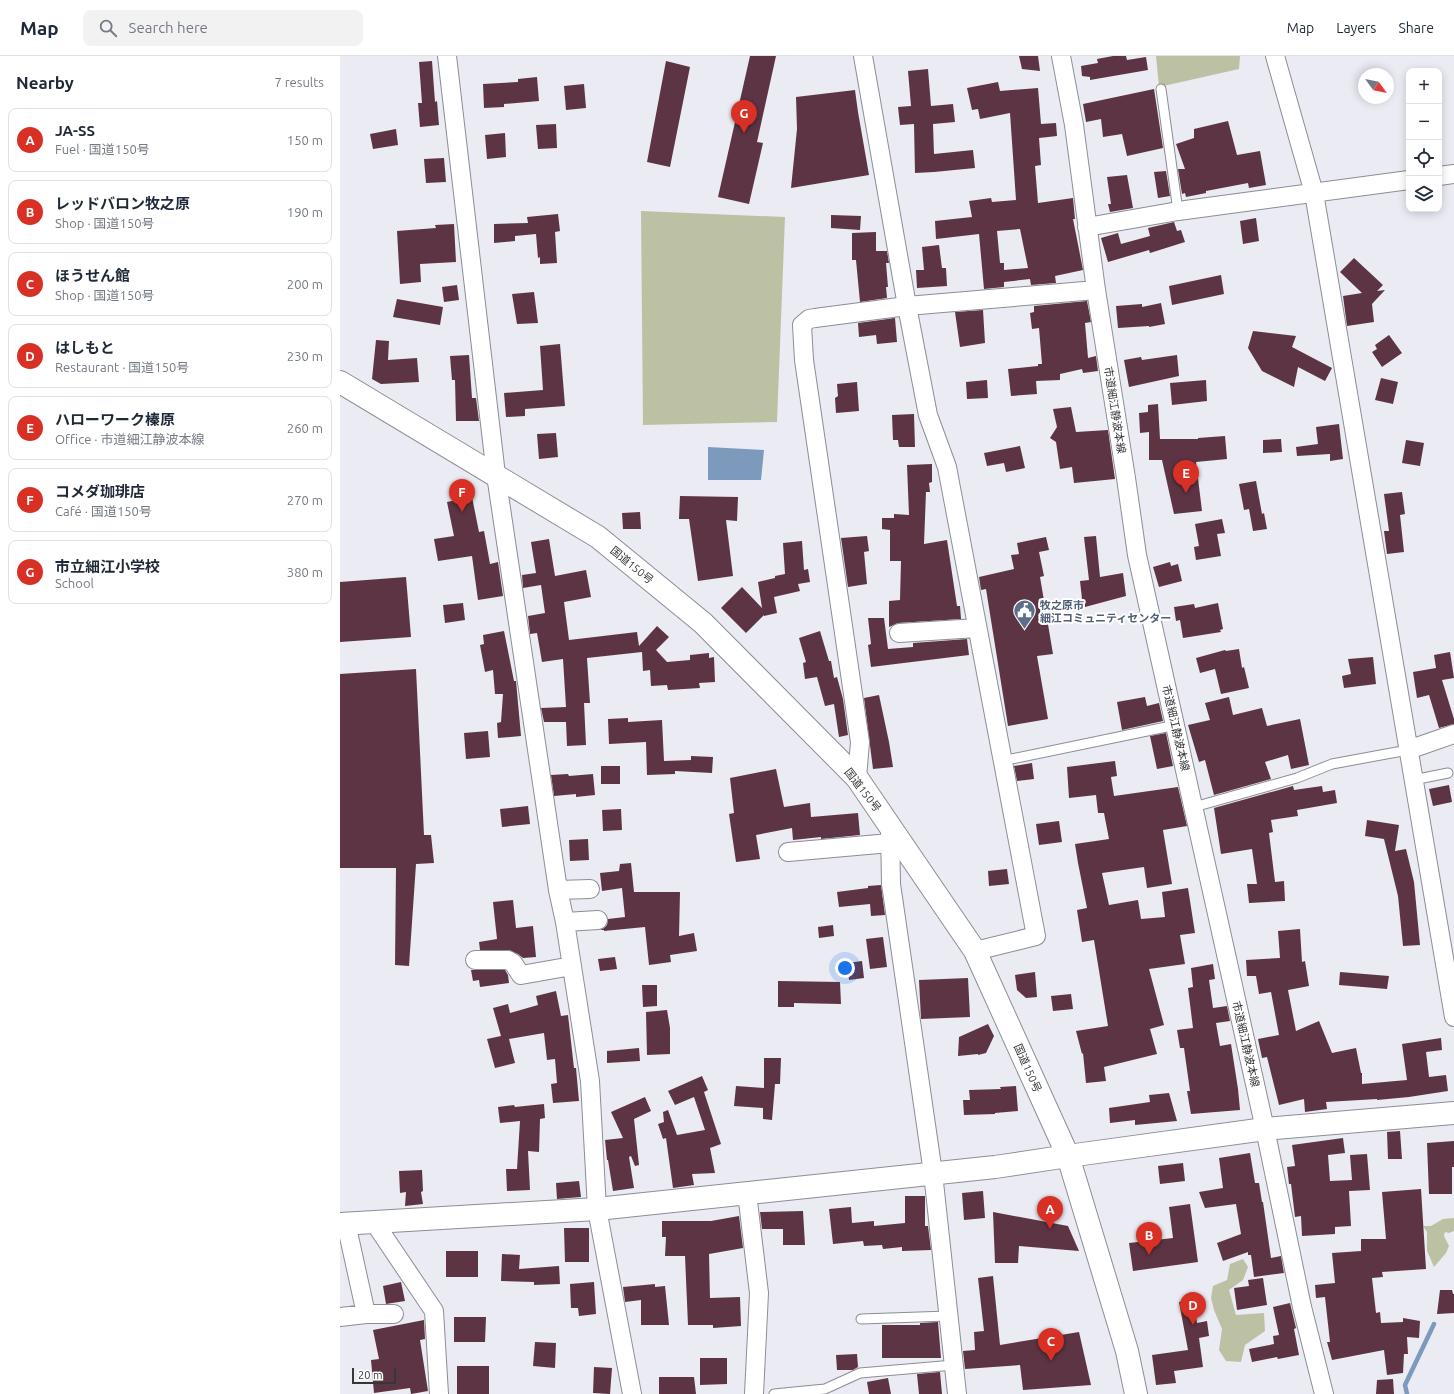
<!DOCTYPE html>
<meta charset="utf-8">
<style>
:root{--surface:#fff;--page:#f2f2f3;--text:#1f2937;--muted:#747a83;--line:#e0e1e3;--accent:#d93025}
body{margin:0;font-family:Ubuntu,"Noto Sans JP",sans-serif;background:var(--page);color:var(--text)}
.controls{position:absolute;right:12px;top:12px;display:grid;overflow:hidden;border-radius:8px;box-shadow:0 2px 10px #0003}
.controls button{width:36px;height:36px;display:grid;place-items:center;padding:0;border:0;border-bottom:1px solid var(--line);background:var(--surface);color:var(--text);font:20px sans-serif}
.compass{position:absolute;left:1018px;top:12px;width:36px;height:36px;border-radius:50%;background:var(--surface);box-shadow:0 2px 10px #0003;rotate:123deg}
.scale{position:absolute;left:12px;bottom:10px;width:44px;box-sizing:border-box;padding-left:4px;border:2px solid #363639;border-top:0;font-size:11px;line-height:14px;white-space:nowrap;color:#363639;-webkit-text-stroke:3px #fff;paint-order:stroke}
.you{position:absolute;left:505px;top:912px;width:14px;height:14px;margin:-10px;border:3px solid #fff;border-radius:50%;background:#1a73e8;box-shadow:0 0 0 6px #1a73e833}
.badge{display:grid;place-items:center;width:26px;height:26px;border-radius:50%;background:var(--accent);color:#fff;font-size:13px;font-weight:700}
.pin{position:absolute;translate:-50% -33px;filter:drop-shadow(0 1px 2px #0008)}
.pin::after{content:'';position:absolute;top:21px;width:14px;height:12px;background:inherit;clip-path:polygon(0 0,100% 0,50% 100%)}
.list{margin:0;padding:0;list-style:none}
h2{display:flex;justify-content:space-between;align-items:center;height:52px;margin:0;padding:0 16px;font-size:17px}
h2 small{font-size:13px;font-weight:400;color:var(--muted)}
.list li{display:grid;grid-template-columns:26px 1fr auto;gap:12px;align-items:center;box-sizing:border-box;height:64px;margin:0 8px 8px;padding:0 8px;border:1px solid var(--line);border-radius:8px}
.list b{display:block;font-size:15px;white-space:nowrap}
.list p{margin:0;font-size:13px;white-space:nowrap;color:var(--muted)}
.list em{font-size:13px;font-style:normal;color:var(--muted)}
.icon{flex:none;width:22px;height:22px;fill:none;stroke:currentColor;stroke-width:2;stroke-linecap:round;stroke-linejoin:round}
.map{position:relative;flex:none;width:1114px;height:1338px;overflow:hidden}
header{display:flex;align-items:center;gap:24px;box-sizing:border-box;height:56px;padding:0 20px;background:var(--surface);border-bottom:1px solid var(--line)}
header strong{font-size:19px}
nav{display:flex;gap:22px;margin-inline-start:auto;font-size:14px}
.search{width:280px;height:36px;background:var(--page);display:flex;align-items:center;gap:10px;box-sizing:border-box;padding:0 14px;border-radius:8px;color:var(--muted);font-size:15px}
main{display:flex}
aside{flex:1;background:var(--surface)}
.map>svg:first-child{display:block}
</style>
<header>
<strong>Map</strong>
<div class="search"><svg class="icon" aria-label="search" viewBox="0 0 24 24"><circle cx="10" cy="10" r="6"/><path d="M15 15l6 6"/></svg>Search here</div>
<nav><a>Map</a><a>Layers</a><a>Share</a></nav>
</header>
<main>
<aside>
<h2>Nearby<small>7 results</small></h2>
<ul class="list">
<li><span class="badge">A</span><div><b>JA-SS</b><p>Fuel · 国道150号</p></div><em>150 m</em></li>
<li><span class="badge">B</span><div><b>レッドバロン牧之原</b><p>Shop · 国道150号</p></div><em>190 m</em></li>
<li><span class="badge">C</span><div><b>ほうせん館</b><p>Shop · 国道150号</p></div><em>200 m</em></li>
<li><span class="badge">D</span><div><b>はしもと</b><p>Restaurant · 国道150号</p></div><em>230 m</em></li>
<li><span class="badge">E</span><div><b>ハローワーク榛原</b><p>Office · 市道細江静波本線</p></div><em>260 m</em></li>
<li><span class="badge">F</span><div><b>コメダ珈琲店</b><p>Café · 国道150号</p></div><em>270 m</em></li>
<li><span class="badge">G</span><div><b>市立細江小学校</b><p>School</p></div><em>380 m</em></li>
</ul>
</aside>
<div class="map">
<svg width="1114" height="1338" viewBox="0 0 1114 1338">
<rect width="100%" height="100%" fill="#eaebf3"/>
<path fill="#bdc1a4" d="M816,0H900L899,13L819,31Z
M301,155L445,161L437,366L303,369Z
M1114,1162V1175L1109,1177L1105,1176L1104,1180L1109,1190L1106,1197L1094,1211L1087,1195V1176L1083,1170H1091L1103,1163Z
M903,1203L908,1211L903,1224L889,1234L896,1259L924,1257L925,1275L905,1289L901,1306L886,1305L879,1294L882,1273L874,1254L871,1242L873,1230L887,1224L890,1208Z"/>
<path fill="#7d9abd" d="M368,391L424,394L421,424H368Z"/>
<g fill="none" stroke-linecap="round" stroke-linejoin="round">
<path stroke="#7d9abd" stroke-width="4.5" d="M1067,1338L1065,1329L1094,1268"/>
</g>
<path fill="#5d3443" fill-rule="evenodd" d="M410,0H436L417,86L423,87L409,148L378,141Z
M679,0H698L700,15L682,13Z
M773,0H786L787,4L806,1L808,14L750,24V21L742,20L741,10L758,7L757,3Z
M92,5L95,46L97,45L99,69L80,71L78,47H82L79,6Z
M326,5L350,11L330,111L307,106Z
M588,13L591,50L613,48L615,66L593,68L594,98L633,94L635,112L594,116L575,117L574,68L560,69L558,51L571,50L568,15Z
M197,21L199,45L164,48V51L144,52L143,28L178,26V23Z
M658,26L660,35L698,32L701,68L716,67L717,80L699,82L701,109L695,110L698,147L733,142L735,163H733L743,214L715,220L716,227L691,229L690,223L664,226V231L644,233L639,178L596,183L595,165L632,161L629,145L651,142L652,146L676,144L670,57L640,63L638,53L632,54L627,32ZM680,173L688,212L664,214V207H660L657,175Z
M244,28L246,52L226,54L224,30Z
M814,33L823,92L787,100L782,78L763,81L761,63L746,66L743,48Z
M515,34L518,56L529,119L451,132L457,73L456,41Z
M888,65L897,99L920,95L926,129L909,132L908,127L866,135V137L846,141L845,137L842,138L838,113H845L836,88L854,82V73Z
M216,68L217,92L198,93L196,69Z
M56,73L58,89L33,93L30,78Z
M165,77L166,101L147,103L145,79Z
M104,102L106,126L86,127L84,103Z
M826,115L830,140L818,142L814,116Z
M787,119L793,152L770,156L768,148H771L767,121Z
M218,158L220,175L215,176L217,207L200,208V201L198,202L196,178L175,180V185L154,187V168L188,167L187,161Z
M491,159L521,160L520,174L491,172Z
M916,162L919,185L903,188L900,165Z
M834,166L837,175L841,174L845,186L810,197L809,194L768,206L761,182L778,177L781,188L810,180L808,172Z
M114,168L116,206L80,208L81,226L60,228L57,175L96,172L95,169Z
M536,176V195H547L549,207H546L548,231H546L547,242L520,246L516,204H512V177Z
M599,189L602,212H606L607,230L577,232L576,214H584L582,191Z
M1014,202L1043,229L1037,235L1045,234L1032,248L1034,266L1007,270L1003,240L1022,237L1000,216Z
M881,219L884,238L832,249L829,230Z
M117,229L119,244L104,246L102,231Z
M194,236L198,267L177,268L172,238Z
M57,243L103,251L100,269L53,261Z
M747,245L751,266L745,267L748,302L756,300L758,315L743,317L742,313L720,318V324L696,325L697,338L671,340L668,313L698,310V308H702L699,272L692,273L690,257L694,256V250Z
M821,247L825,268L809,271V270L778,272L776,250L802,248V251Z
M643,254L645,287L620,291L615,256Z
M555,262L557,286L537,288L536,279L519,281L518,267Z
M913,275L956,280L952,291L992,312L985,325L958,311L954,331L922,315L908,292Z
M1049,279L1062,297L1042,311L1032,296L1037,293L1035,289Z
M36,284L49,285L48,304L77,302L79,326L41,328L32,323Z
M220,288L225,350L185,353V360L166,361L164,337L203,334L200,290Z
M129,299L132,342H136L139,365H116L115,324H112L110,300Z
M837,299L839,320L789,331L784,304L801,301L802,304Z
M1041,322L1058,326L1053,348L1035,344Z
M647,324L648,342L627,343L626,326Z
M866,324L867,345L832,349L830,327Z
M517,326L519,355L496,357L495,342L498,340L497,328Z
M818,348L820,383H858V382L885,380L887,403L856,406L862,455L834,458L822,404H809V376L800,377L799,357L808,356V349Z
M731,351L736,376L768,374L775,423L734,427L732,411L720,413L716,386L710,382L717,371L713,353Z
M574,358L575,391H559L558,384H553L552,359Z
M999,368L1003,403L990,405V398L957,400L956,391L978,388L976,371Z
M216,377L218,401L199,403L197,378Z
M941,383L942,396L923,397V384Z
M1066,384L1084,387L1080,410L1062,407Z
M680,390L685,412L666,416L664,407L647,410L644,397Z
M592,408V426L589,427L590,436H586L584,488L607,484L617,550H620L621,563L558,567L549,571V545L560,544L561,505H550V474L542,473V462H554V458L569,459L567,409Z
M916,425L922,458L924,457L927,473L913,475L909,453L904,454L899,428Z
M1062,436L1065,458L1060,459L1064,496L1047,498L1044,475H1049L1044,438Z
M340,440L398,441L397,465L386,464L393,520L358,525L349,463H339Z
M132,441L139,476L144,475L150,508L158,506L163,540L138,544L132,500L98,505L94,483L114,480L107,446Z
M300,456L301,473H283L282,457Z
M882,463L885,477L877,478L881,500L856,504L854,491L859,490L855,468Z
M527,480L529,495L524,496L527,528L508,531L501,482Z
M756,480L760,521L783,517L786,540L745,551L744,543H742L740,525L749,524L744,481Z
M706,481L709,494L699,496L704,520L700,521L713,598L697,600L708,663L668,670L646,533L641,534L639,521L674,513L671,499L679,498L677,487Z
M209,483L215,520L246,514L251,541L224,546L229,584L297,576L299,590L317,570L329,581L316,594L327,606L350,604V599L369,597V602L374,601L375,626L359,627L360,632L328,634L327,629L311,630L310,614L303,615L302,596L247,602L250,647H244L246,689L227,690L226,666H204L201,652L226,651L223,603L202,606L197,577L190,578L188,560L205,557L201,529L183,532L182,519L196,517L191,486Z
M462,485L464,514L468,513L470,526L458,528L460,535L434,541L437,557L424,560V559L406,577L381,552L402,531L422,552L418,526L435,522V520L445,518L443,487Z
M830,506L831,510L838,508L842,525L819,531L813,511Z
M66,521L71,581L0,586V526Z
M123,547L125,564L105,567L103,549Z
M878,547L883,573L880,574L881,576L843,582L840,564L836,565L834,551L854,548L855,552Z
M528,562H544L548,593L573,591V587L627,583L629,599L531,611L528,589L531,588Z
M164,575L174,625H176L181,680L158,682L157,667L161,666L163,638H155L153,614L145,616L140,589L144,588L143,579Z
M480,575L489,605H491L494,622L497,621L503,643L508,679L499,681L494,648L485,650L477,621L465,623L463,607L466,606L459,582Z
M899,593L902,612L904,611L909,632L881,638L875,613L860,617L856,602L885,594L886,595Z
M1110,596L1114,622L1102,624L1114,663V668L1099,672L1089,639L1077,642L1073,616L1096,612L1094,599Z
M1033,601L1036,628L1004,632L1002,620L1011,618L1008,603Z
M76,613L84,779H91L94,807L76,808L69,910L55,909L56,812H0V618Z
M539,639L549,686L553,711L533,713L524,642Z
M805,641L807,650L819,647L823,665L782,674L777,646Z
M889,641L893,659L922,652L927,670L960,663L969,709L951,713L948,699L925,706L931,723L874,739L865,704L859,706L848,669L870,664L865,647Z
M288,662V666L322,664L324,705L351,704V700L373,701L372,717L335,715V718L307,719L306,686L269,688L268,663Z
M148,675L150,701L126,703L124,677Z
M826,677L833,710L817,713L810,680Z
M775,705L777,720L771,721L774,740L838,731L847,770L823,774L832,828L807,832L804,811L762,817L769,849L798,844L801,863L825,861L822,836L848,832L855,877L840,879L845,908L809,913L824,969L810,973L817,998L764,1011L766,1025L746,1027L743,997L742,998L736,975L768,970L754,884L742,886L737,854L747,852L738,807L735,788L769,783L764,757H758L756,739L729,742L727,711Z
M692,707L694,723L677,725L674,710Z
M261,710H280V728H261Z
M436,713L444,751L470,747L471,761L518,757L520,779L481,783V781L453,784L452,772L416,779L420,803L396,806L389,758L394,757L390,722Z
M228,718L229,720L253,718L255,739L236,741V738L214,740L211,719Z
M1109,729L1112,746L1093,750L1089,733Z
M953,730L954,734L982,730L983,736L995,734L997,747L957,754L958,760L931,764L933,776L929,777L935,826L944,825L945,845L909,847L907,828H917L912,793L881,798L874,752Z
M188,750L190,768L162,771L160,753Z
M281,753L282,774L263,775L262,754Z
M1027,764L1059,769L1055,795L1066,793L1074,826L1080,889L1063,890L1058,840L1044,783L1025,780Z
M719,765L722,786L699,789L696,768Z
M248,783L249,804L230,805L229,784Z
M291,807L294,836H340L339,880L354,877L357,895L330,899L331,906L309,909L305,871L264,875V874H260L264,872L267,869L268,863L285,861L282,832L262,835L260,817L279,815L280,808Z
M667,813L669,828L649,830L648,815Z
M541,829L545,859L531,860L530,848L499,851L497,836L528,832V830Z
M173,844L176,872L193,870L196,901L183,902L178,898L168,894H140L139,886L157,883L153,846Z
M493,869L494,880L479,882L478,871Z
M960,873L962,906L965,905L969,930L948,934L956,975L979,965L992,997L1016,992L1021,1017H1022V1028L1067,1024L1062,988L1101,982L1102,994L1086,996L1089,1021L1106,1019L1108,1035L1069,1041L1037,1044V1043L986,1046L987,1053L965,1056L964,1043L939,1049L927,1001L922,1002L918,983L939,979L931,936L919,938L916,920H907L906,904L940,902L938,875Z
M543,881L547,911L530,913L526,883Z
M275,901L277,913L260,915L258,903Z
M522,905L524,922L509,924L508,907Z
M873,908L875,923L869,924L873,952L887,950L890,965L876,967L880,990L891,988L898,1033L900,1054L851,1058L847,1035H850L844,992H840L837,974L853,972L848,932L853,931L851,912Z
M131,914H165L168,919L169,927L140,931L139,924L133,925Z
M695,916L697,941L686,942L677,934L675,919Z
M1000,916L1049,920L1047,933L999,929Z
M628,922L630,961L581,963L579,924Z
M438,925L500,926L501,948L454,947V951H438Z
M302,929H317V950L303,951Z
M216,935L221,960L228,959L234,1012H236L239,1045L213,1047L211,1028L217,1027L215,1003L207,1004L204,977L169,983L175,1007L155,1012L147,983L161,980L153,952L168,948L170,957L198,949L196,940Z
M731,938L733,953L713,955L711,940Z
M327,954L330,972V998L307,999L306,956Z
M648,968L654,980L646,997L638,999V998L618,1000L619,981Z
M299,992L300,1005L267,1007V995Z
M424,1002H441L440,1028H435L432,1064L423,1063V1052L394,1050L396,1030L424,1032Z
M362,1020L368,1034L364,1036L381,1088L370,1092L375,1117L352,1118L354,1129L333,1132L326,1082L323,1083L318,1068L324,1066L323,1056L328,1054L337,1079L365,1074L354,1041L335,1049L328,1035Z
M676,1030L678,1055L655,1057V1058L624,1059L623,1044H630L629,1034L661,1033L660,1031Z
M829,1037L837,1065L795,1069V1064L770,1067L769,1052L810,1046L809,1039Z
M305,1041L311,1055L294,1063L299,1109L295,1110L291,1100L289,1101L294,1132L273,1135L268,1104H267L265,1084L283,1082L271,1056Z
M204,1048L205,1062L200,1063L199,1096L188,1095L190,1134L167,1135L166,1113H177L180,1065L160,1067L158,1051L174,1049L175,1051Z
M1060,1075L1062,1103H1048L1047,1076Z
M1003,1082L1005,1097L988,1099L990,1125L1012,1124L1010,1099L1027,1098L1030,1134L1009,1135L1011,1170L995,1171V1178L962,1180L961,1160L955,1161L951,1128H949L947,1111L955,1110L952,1089Z
M1114,1085V1111H1112V1138H1089L1087,1087Z
M910,1097L915,1127H919L922,1146H923L931,1202L941,1200L944,1217L914,1221L911,1199H908V1196L883,1205L877,1187L901,1178L896,1148L865,1152L859,1136L883,1132L879,1102Z
M843,1107L845,1125L820,1128L818,1110Z
M82,1114L83,1135L81,1136L83,1148L65,1150L66,1136L60,1137L59,1115Z
M239,1125L241,1141L217,1143L216,1127Z
M1081,1133L1086,1213L1042,1216L1043,1221L1032,1222L1036,1257L1040,1256L1041,1267L1063,1266V1262L1080,1265L1079,1282L1067,1281L1068,1298H1064L1063,1317L1047,1319L1044,1294L992,1304L987,1286H990L985,1241L976,1242L975,1229L995,1227L992,1197L1021,1195V1183H1046L1042,1136Z
M643,1135L645,1162L624,1164L622,1137Z
M565,1140H585V1170H588L591,1194L562,1195V1191L543,1193L542,1189L524,1190L523,1185L493,1188L489,1153L511,1151L512,1167L534,1165V1170L565,1167Z
M850,1148L858,1206L793,1215L789,1187L833,1182L829,1151Z
M463,1155L465,1189H443V1173H422L420,1156Z
M653,1156L728,1170L739,1195L679,1190L678,1207H655Z
M399,1160L403,1192L369,1198L370,1242L400,1241L401,1270L373,1272V1269H348L345,1200H325L326,1181H322V1165H371Z
M224,1172H249V1206H225Z
M106,1195H138V1221H106Z
M162,1198L180,1199L179,1213L219,1210L220,1228L194,1229V1226L161,1225Z
M653,1220L660,1289L739,1276L751,1329L683,1334L680,1309L625,1313L623,1295L635,1294L634,1276L644,1275L638,1222Z
M923,1222L927,1249L897,1254L894,1232L909,1230L908,1224Z
M61,1226L65,1245L46,1248L43,1230Z
M254,1226L256,1258L239,1260L238,1252H231L230,1228Z
M315,1228V1231L325,1230L329,1269H301V1244L285,1246L283,1231Z
M1100,1234H1112L1113,1238H1114V1257L1097,1258Z
M853,1243L857,1267L867,1265L869,1280L859,1282L863,1311L834,1315L836,1327L816,1329L812,1299L848,1294L839,1246Z
M950,1247L956,1272L954,1273L959,1299L938,1303L937,1301L912,1306L909,1293L934,1288L933,1280L939,1279L933,1251Z
M114,1261H146L145,1286H114Z
M84,1264L85,1283L80,1284L88,1335L71,1338L70,1332L34,1337L31,1304L39,1303L33,1274Z
M598,1266L601,1302H542V1269H580V1267Z
M195,1286L216,1287L215,1312L193,1310Z
M517,1298L518,1311L513,1314H497L496,1299Z
M360,1302H387V1328L360,1329Z
M117,1310H149V1338H117Z
M254,1311L272,1312L270,1338L253,1337Z
M600,1316L602,1338H579L577,1318Z
M319,1321H354L356,1338H319Z
M548,1322L551,1338H529L527,1326Z
M1053,1323L1054,1338H1036L1037,1324Z"/>
<g fill="none" stroke-linecap="round" stroke-linejoin="round">
<defs>
<path id="service" d="M821,33L838,155
M662,705L836,669
M1073,724L1108,717
M854,751L957,722L992,708L1068,694
M521,1263L608,1260
M434,1338L485,1333L520,1317L614,1309"/>
<path id="minor" d="M107,0L156,419L218,834L225,866L250,1025L257,1153L292,1338
M523,0L567,250L588,359L607,411L696,880L635,895
M721,0L734,69L756,234L786,422L797,499L925,1073L962,1251L984,1338
M935,0L974,137L1114,961
M1099,120L1114,118
M747,171L838,155L1069,124
M559,577L637,572
M1068,694L1114,678
M517,722L520,686L464,304L462,269L469,263L475,262L567,250L756,234
M550,769L551,828L593,1117L617,1338
M448,796L550,787
M218,834L250,833
M225,866L258,864
M135,904H168L173,907L181,919L232,910
M407,1137L419,1237L414,1338
M34,1166L94,1255L99,1338
M6,1167L26,1258H54
M0,1261L26,1258"/>
<path id="tertiary" d="M0,1168L257,1153L655,1111L728,1100L925,1073L1114,1057"/>
<path id="trunk" d="M0,326L258,481L363,567L517,722L635,895L728,1100L787,1295L796,1338"/>
</defs>
<use href="#service" stroke="#8c8d95" stroke-width="11"/>
<use href="#minor" stroke="#8c8d95" stroke-width="20"/>
<use href="#tertiary" stroke="#8c8d95" stroke-width="24"/>
<use href="#trunk" stroke="#8c8d95" stroke-width="24"/>
<use href="#service" stroke="#fff" stroke-width="9"/>
<use href="#minor" stroke="#fff" stroke-width="18"/>
<use href="#tertiary" stroke="#fff" stroke-width="22"/>
<use href="#trunk" stroke="#fff" stroke-width="22"/>
</g>
<defs>
<symbol id="civic-pin" viewBox="-11 -11 22 30"><path d="M0 17L-7.5 6A9.5 9.5 0 1 1 7.5 6Z" fill="#5c6f8a" stroke="#fff"/><path d="M-.6-6.5H3V-4.5H.6V-3L4-1V1h2V6H-6V1h2V-1L-.6-3ZM-1.2 2.5V6h2.4V2.5Z" fill="#fff"/></symbol>
</defs>
<g fill-rule="evenodd">
<use href="#civic-pin" x="672" y="542" width="25" height="34"/>
</g>
<g text-anchor="middle" dominant-baseline="central" stroke-width="4" stroke-linejoin="round" paint-order="stroke">
<g font-size="11" fill="#363639" stroke="#fff">
<text transform="translate(775 354) rotate(81)">市道細江静波本線</text>
<text transform="translate(292 509) rotate(39)">国道150号</text>
<text transform="translate(836 672) rotate(77)">市道細江静波本線</text>
<text transform="translate(523 734) rotate(52)">国道150号</text>
<text transform="translate(906 988) rotate(77)">市道細江静波本線</text>
<text transform="translate(688 1012) rotate(66)">国道150号</text>
</g>
<g font-size="11" font-weight="bold" fill="#4e5e75" stroke="#fff" text-anchor="start">
<text x="700" y="549">牧之原市<tspan x="700" dy="13">細江コミュニティセンター</tspan></text>
</g>
</g>
</svg>
<div class="controls">
<button>+</button>
<button>−</button>
<button><svg class="icon" aria-label="locate" viewBox="0 0 24 24"><circle cx="12" cy="12" r="6"/><path d="M12 2v4M12 18v4M2 12h4M18 12h4"/></svg></button>
<button><svg class="icon" aria-label="layers" viewBox="0 0 24 24"><path d="M12 4l9 5-9 5-9-5zM3 14l9 5 9-5"/></svg></button>
</div>
<svg class="compass" viewBox="-18 -18 36 36"><path d="M0-13l5 13h-10z" fill="#e53935"/><path d="M0 13l5-13h-10z" fill="#747a83"/></svg>
<div class="scale">20 m</div>
<div class="you"></div>
<div class="pin badge" style="left:710px;top:1173px">A</div>
<div class="pin badge" style="left:809px;top:1199px">B</div>
<div class="pin badge" style="left:711px;top:1305px">C</div>
<div class="pin badge" style="left:853px;top:1269px">D</div>
<div class="pin badge" style="left:846px;top:437px">E</div>
<div class="pin badge" style="left:122px;top:456px">F</div>
<div class="pin badge" style="left:404px;top:77px">G</div>
</div>
</main>
